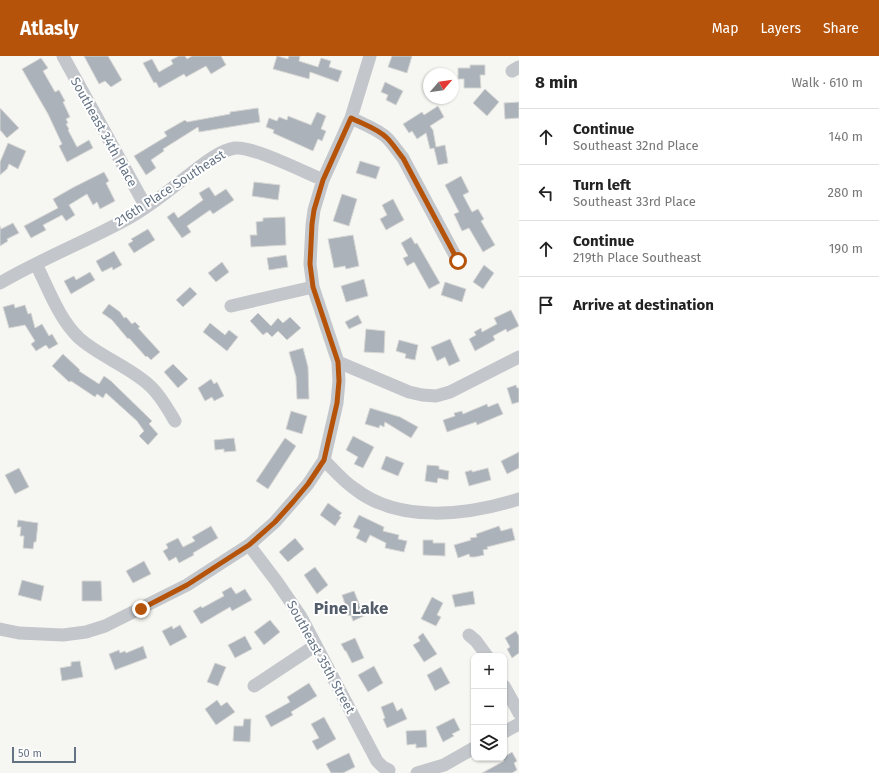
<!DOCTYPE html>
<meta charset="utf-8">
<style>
:root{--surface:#fff;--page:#f2f2f2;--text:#222;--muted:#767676;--line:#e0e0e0;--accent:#b45309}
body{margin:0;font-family:"Fira Sans",sans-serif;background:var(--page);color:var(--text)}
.controls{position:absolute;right:12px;bottom:12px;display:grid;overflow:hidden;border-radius:8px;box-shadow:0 1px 3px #0004}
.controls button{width:36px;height:36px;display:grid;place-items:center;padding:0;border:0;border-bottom:1px solid var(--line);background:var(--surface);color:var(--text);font:20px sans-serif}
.compass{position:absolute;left:423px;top:12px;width:36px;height:36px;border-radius:50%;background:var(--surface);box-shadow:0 1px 3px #0004;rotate:61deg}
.scale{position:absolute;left:12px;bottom:10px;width:64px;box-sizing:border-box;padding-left:4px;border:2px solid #647384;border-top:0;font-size:11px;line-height:14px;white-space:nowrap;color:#647384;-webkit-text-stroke:3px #fff;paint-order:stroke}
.stop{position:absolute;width:12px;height:12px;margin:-9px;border:3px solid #b45309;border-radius:50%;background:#fff}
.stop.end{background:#b45309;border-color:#fff;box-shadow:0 1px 4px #0008}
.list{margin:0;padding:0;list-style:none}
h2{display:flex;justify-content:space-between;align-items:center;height:52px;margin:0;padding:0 16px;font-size:17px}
h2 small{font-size:13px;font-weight:400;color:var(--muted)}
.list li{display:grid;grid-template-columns:26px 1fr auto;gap:12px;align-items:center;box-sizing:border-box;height:56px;padding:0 16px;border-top:1px solid var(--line)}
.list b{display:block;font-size:15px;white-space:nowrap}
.list p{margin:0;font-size:13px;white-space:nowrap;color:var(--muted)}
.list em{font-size:13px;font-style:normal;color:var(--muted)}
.icon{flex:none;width:22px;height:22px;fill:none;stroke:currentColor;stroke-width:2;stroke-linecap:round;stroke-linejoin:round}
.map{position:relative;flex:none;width:519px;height:717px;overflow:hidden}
header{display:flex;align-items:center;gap:24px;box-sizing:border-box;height:56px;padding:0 20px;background:var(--accent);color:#fff}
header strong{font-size:19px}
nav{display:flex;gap:22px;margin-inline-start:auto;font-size:14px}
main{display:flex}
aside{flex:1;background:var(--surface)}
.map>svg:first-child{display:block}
</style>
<header>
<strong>Atlasly</strong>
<nav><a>Map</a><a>Layers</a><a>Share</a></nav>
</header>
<main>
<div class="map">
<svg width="519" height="717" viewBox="0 0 519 717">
<rect width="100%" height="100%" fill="#f6f6f2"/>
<path fill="#abb2b9" stroke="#d7d7d5" d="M84,0H108L122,24L111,31L105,25L99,28Z
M179,0H185L187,3L192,0H221L226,9L211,18L206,10L186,21L184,18L159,32L156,26L154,27L143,7L152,3L159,16L173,8L171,4Z
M277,0L288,3L289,0H300L299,5L318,11L321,2L331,5L329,11L342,15L338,26L310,16L309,23L273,13Z
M392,0H412L407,17L388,11Z
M41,2L48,12L43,15L55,36L59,34L65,45L63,46L70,61L66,63L68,67L66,68L69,73L68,74L77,91L89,84L93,92L67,106L59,90L62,88L48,58L22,13Z
M470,9H485V19H480L481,32H464V23H458V12H470Z
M385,26L403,35L396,49L386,44L388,39L381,36Z
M485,33L499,46L487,60L473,47Z
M519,46V62L505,63L504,47Z
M438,50L444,61L430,70L433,74L436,91L445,89L448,107L438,109L434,92L430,93L426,77L417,83L412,75L409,77L403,68L422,56L424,59Z
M0,52L19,72L7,82L0,74Z
M258,52L260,66L199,76L198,71L163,93L164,95L151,104L156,112L146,119L134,100L167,80L164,76L185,64L187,66L230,58V56Z
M317,56L326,60L321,73L326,75L322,85L318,83L313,95L273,77L274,74L266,71L269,62L277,65L279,61L287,64L288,60L311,69Z
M8,87L26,95L18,113L9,108L7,113L0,119V106Z
M360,105L380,111L376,123L356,117Z
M104,116L109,125L106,127L115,145L100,153L97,146L93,149L87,138L69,149L75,159L66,165L62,159L43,169L46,174L31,182L24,170L58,152L53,143L74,131Z
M461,120L469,136L463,139L472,156L478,153L484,163L481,165L495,189L483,196L469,172L462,175L454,158L459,156L445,129Z
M254,126L280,129L278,144L252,140Z
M209,131L215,140L226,133L234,144L213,158L210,154L187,170L191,176L182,182L167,161L174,156L178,162L203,144L199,137Z
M342,138L357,143L349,170L333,165Z
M393,143L404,164L386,174L380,163L387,159L382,149Z
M285,161L286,189L251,191L250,179H257L256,166L263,165V162Z
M13,167L19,177L7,183L8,185L0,190V170L1,173Z
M148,173L155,184L134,197L128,188L133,185L131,183Z
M353,179L359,210L346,213L345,210L334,212L328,183Z
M411,181L415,188L417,187L440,227L429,233L414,206L407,210L403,202L408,200L401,187Z
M114,195L122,209L113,214L112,211L102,216L96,205Z
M286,199L288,211L269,214L267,202Z
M222,206L229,216L216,226L208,217Z
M484,209L494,217L483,233L473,226Z
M90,216L95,224L71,238L64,225L74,220L76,224Z
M364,223L368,240L346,246L341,230Z
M445,226L466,233L462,246L441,239Z
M190,231L197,238L183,251L176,244Z
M14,248L15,252L25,249L28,258L31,257L35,272L42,268L49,280L52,278L58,288L49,293L46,289L36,295L31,288L35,285L25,269L9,272L3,251Z
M109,248L120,256L124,262L126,261L132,268L135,266L140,271L138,272L160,296L151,304L147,300L146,301L129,282L128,283L112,264L102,257Z
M511,254L519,270L507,276L506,273L493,280L495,284L475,295L469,283L476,279L474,276L481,272L482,276L497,268L494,262Z
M258,257L271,270L278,262L283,267L290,261L301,272L287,284L278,275L272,281L267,276L263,279L250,265Z
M358,259L362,267L349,273L345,266Z
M210,267L225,279L229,274L238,281L227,295L203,276Z
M366,273L385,275L384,297L364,296Z
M450,283L460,305L449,310L445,301L437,305L431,291Z
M399,284L418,289L415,304L405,302L406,298L396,295Z
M303,292L308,311L309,343H297L296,321L289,296Z
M63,298L80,314L79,315L99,328L104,320L111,325L152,365L149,368L158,378L148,389L139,380L144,375L137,365L106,337L103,342L97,338L95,341L71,325L69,326L52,310Z
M173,308L188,323L178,332L164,316Z
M211,323L214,328L217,326L224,340L214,345L212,341L205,345L198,332Z
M516,329L517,332H519V346L512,348L507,332Z
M498,347L503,358L477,369L476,366L447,376L443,364L455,360L454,357L462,355L463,358L487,348L488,351Z
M370,352L400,361L418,371L411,382L385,366L384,371L380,369L379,372L365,368Z
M291,355L307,360L302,378L286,373Z
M353,380L374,391L363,412L354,408L358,401L346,394Z
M234,382L236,395L224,396V393L215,394L214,384Z
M285,382L296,390L268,433L256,425Z
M519,396V412L507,418L501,405Z
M386,400L404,407L398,420L381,413Z
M427,409L439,410V413L449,415L448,424L438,422L437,427L425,425Z
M19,412L29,431L15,438L5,419Z
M488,412L491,424L469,430L465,416L472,414V416Z
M328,447L342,457L339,460L341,461L335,470L320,459Z
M359,459L384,471L383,475L399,479L398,483L407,485L404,496L385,492L386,487L370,479L366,487L356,482L360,474L353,471Z
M18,464L38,467L36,486H34L33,493L23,492L24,480H20L21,471H17Z
M211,470L218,482L193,497L194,499L179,507L176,501L169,505L163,495L168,492L166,488L178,482L183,491L195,485L192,481Z
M499,470L501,475L512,472L515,484L487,491L488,493L483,494L484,499L475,501H470L469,498L458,502L454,489L471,484L470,482L477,481L476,478Z
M295,482L304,493L288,506L279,496Z
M423,484H433V487H445V500L423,499Z
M144,505L151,518L133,527L126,515Z
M315,511L328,529L317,538L304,519Z
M22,524L44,530L41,545L18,539Z
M82,525H101L102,545H82Z
M231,531L236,538L245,533L252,544L232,555L230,551L201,568L193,555L201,550L202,552L224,540L222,536Z
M354,535L364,560L353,565L351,559L349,560L342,539Z
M473,535L475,548L455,551L452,539Z
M432,541L443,547L437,559L441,561L436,570L421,563Z
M270,564L280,576L264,589L254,576Z
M180,569L187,581L170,590L162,575L172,570L173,573Z
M516,575L519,580V597L512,602L507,593L510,591L505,582Z
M423,577L437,598L424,606L413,589L420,585L418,581Z
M245,580L252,593L235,602L228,589Z
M355,582L364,602L352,607L346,595H345L341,588Z
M143,590L147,602L115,614L109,598L119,594L120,597L125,595L126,597Z
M80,605L83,621L62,625L60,612L71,610V606Z
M215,607L226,611L218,630L207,626Z
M374,610L383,627L368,636L358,619Z
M441,611L450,627L435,635L427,619Z
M309,627L317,640L291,656L293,659L271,671L265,660L290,646L287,641Z
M217,644L221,650L227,646L235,656L216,669L205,653Z
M393,646L397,655L402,652L407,663L387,672L383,663L385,662L381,651Z
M324,661L336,683L317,694L312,685L319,682L311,668Z
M454,662L460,674L452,678L454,680L443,686L436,671Z
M244,663H251L250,686L233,685L234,670H243Z
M426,674L427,691L416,692V688L407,689L406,675Z
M512,696L517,705L514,707L517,714L512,717H482L504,705L502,702Z
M349,697L355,711L343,717H331L326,708Z"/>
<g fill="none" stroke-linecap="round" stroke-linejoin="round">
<path stroke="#c3c6ca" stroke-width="13" d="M63,0L146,151
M512,15L519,11
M351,62C363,68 378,73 387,82C393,88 398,96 403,102L458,205
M36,208C48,232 59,263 79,282C98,299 123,308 143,324C157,334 166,350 175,365
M0,227C41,203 85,186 127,163C148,152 167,136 186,121C201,110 217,95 235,92C253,90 304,116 323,124
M231,250L313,231
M338,306L409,336L422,339L436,340L450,336L519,301
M324,404C334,414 343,425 355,433C400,468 468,459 519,443
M249,489L277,526L301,561L377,705L383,711L389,714
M0,573L19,577L63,579L86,576L105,570L187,529L249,489L275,466L308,428L324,404L337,347L339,325L338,306L313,231L310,208L312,169L314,154L323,124L351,62L370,0
M469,579L476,585L487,600
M254,630L316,589
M504,630L519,657
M504,676L519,668
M417,717L444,709L474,692"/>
</g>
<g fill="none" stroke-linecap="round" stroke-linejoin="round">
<path stroke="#b45309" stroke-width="5" d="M141,553L187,529L249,489L275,466L293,446L308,428L324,404L337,347L339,325L338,306L313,231L310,208L312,168L314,154L323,124L351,62C363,68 378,73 387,82C393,88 398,96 403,102L458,205"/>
</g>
<g text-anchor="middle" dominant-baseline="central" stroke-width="4" stroke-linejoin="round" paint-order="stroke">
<g font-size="13" fill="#647384" stroke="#fff">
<text transform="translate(104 76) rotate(61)">Southeast 34th Place</text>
<text transform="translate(170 132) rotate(-33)">216th Place Southeast</text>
<text transform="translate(321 601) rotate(61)">Southeast 35th Street</text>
</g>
<g font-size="17" font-weight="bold" fill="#525d69" stroke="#fff">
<text x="351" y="552">Pine Lake</text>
</g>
</g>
</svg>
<div class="controls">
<button>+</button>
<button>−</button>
<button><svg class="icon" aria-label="layers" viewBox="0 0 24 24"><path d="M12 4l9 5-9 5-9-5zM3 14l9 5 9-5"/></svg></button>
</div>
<svg class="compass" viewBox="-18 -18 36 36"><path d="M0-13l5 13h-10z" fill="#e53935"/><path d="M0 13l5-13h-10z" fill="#767676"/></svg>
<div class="scale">50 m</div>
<div class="stop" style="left:458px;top:205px"></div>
<div class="stop end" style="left:141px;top:553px"></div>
</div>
<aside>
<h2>8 min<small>Walk · 610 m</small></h2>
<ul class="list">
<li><svg class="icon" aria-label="ahead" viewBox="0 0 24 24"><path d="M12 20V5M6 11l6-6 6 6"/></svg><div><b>Continue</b><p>Southeast 32nd Place</p></div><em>140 m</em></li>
<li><svg class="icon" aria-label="left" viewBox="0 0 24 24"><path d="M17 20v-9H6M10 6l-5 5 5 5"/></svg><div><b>Turn left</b><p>Southeast 33rd Place</p></div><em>280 m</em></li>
<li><svg class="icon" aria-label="ahead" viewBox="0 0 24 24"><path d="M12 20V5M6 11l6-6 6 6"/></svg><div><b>Continue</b><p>219th Place Southeast</p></div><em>190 m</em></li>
<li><svg class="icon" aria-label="arrive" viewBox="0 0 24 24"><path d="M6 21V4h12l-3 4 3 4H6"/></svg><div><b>Arrive at destination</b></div></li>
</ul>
</aside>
</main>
